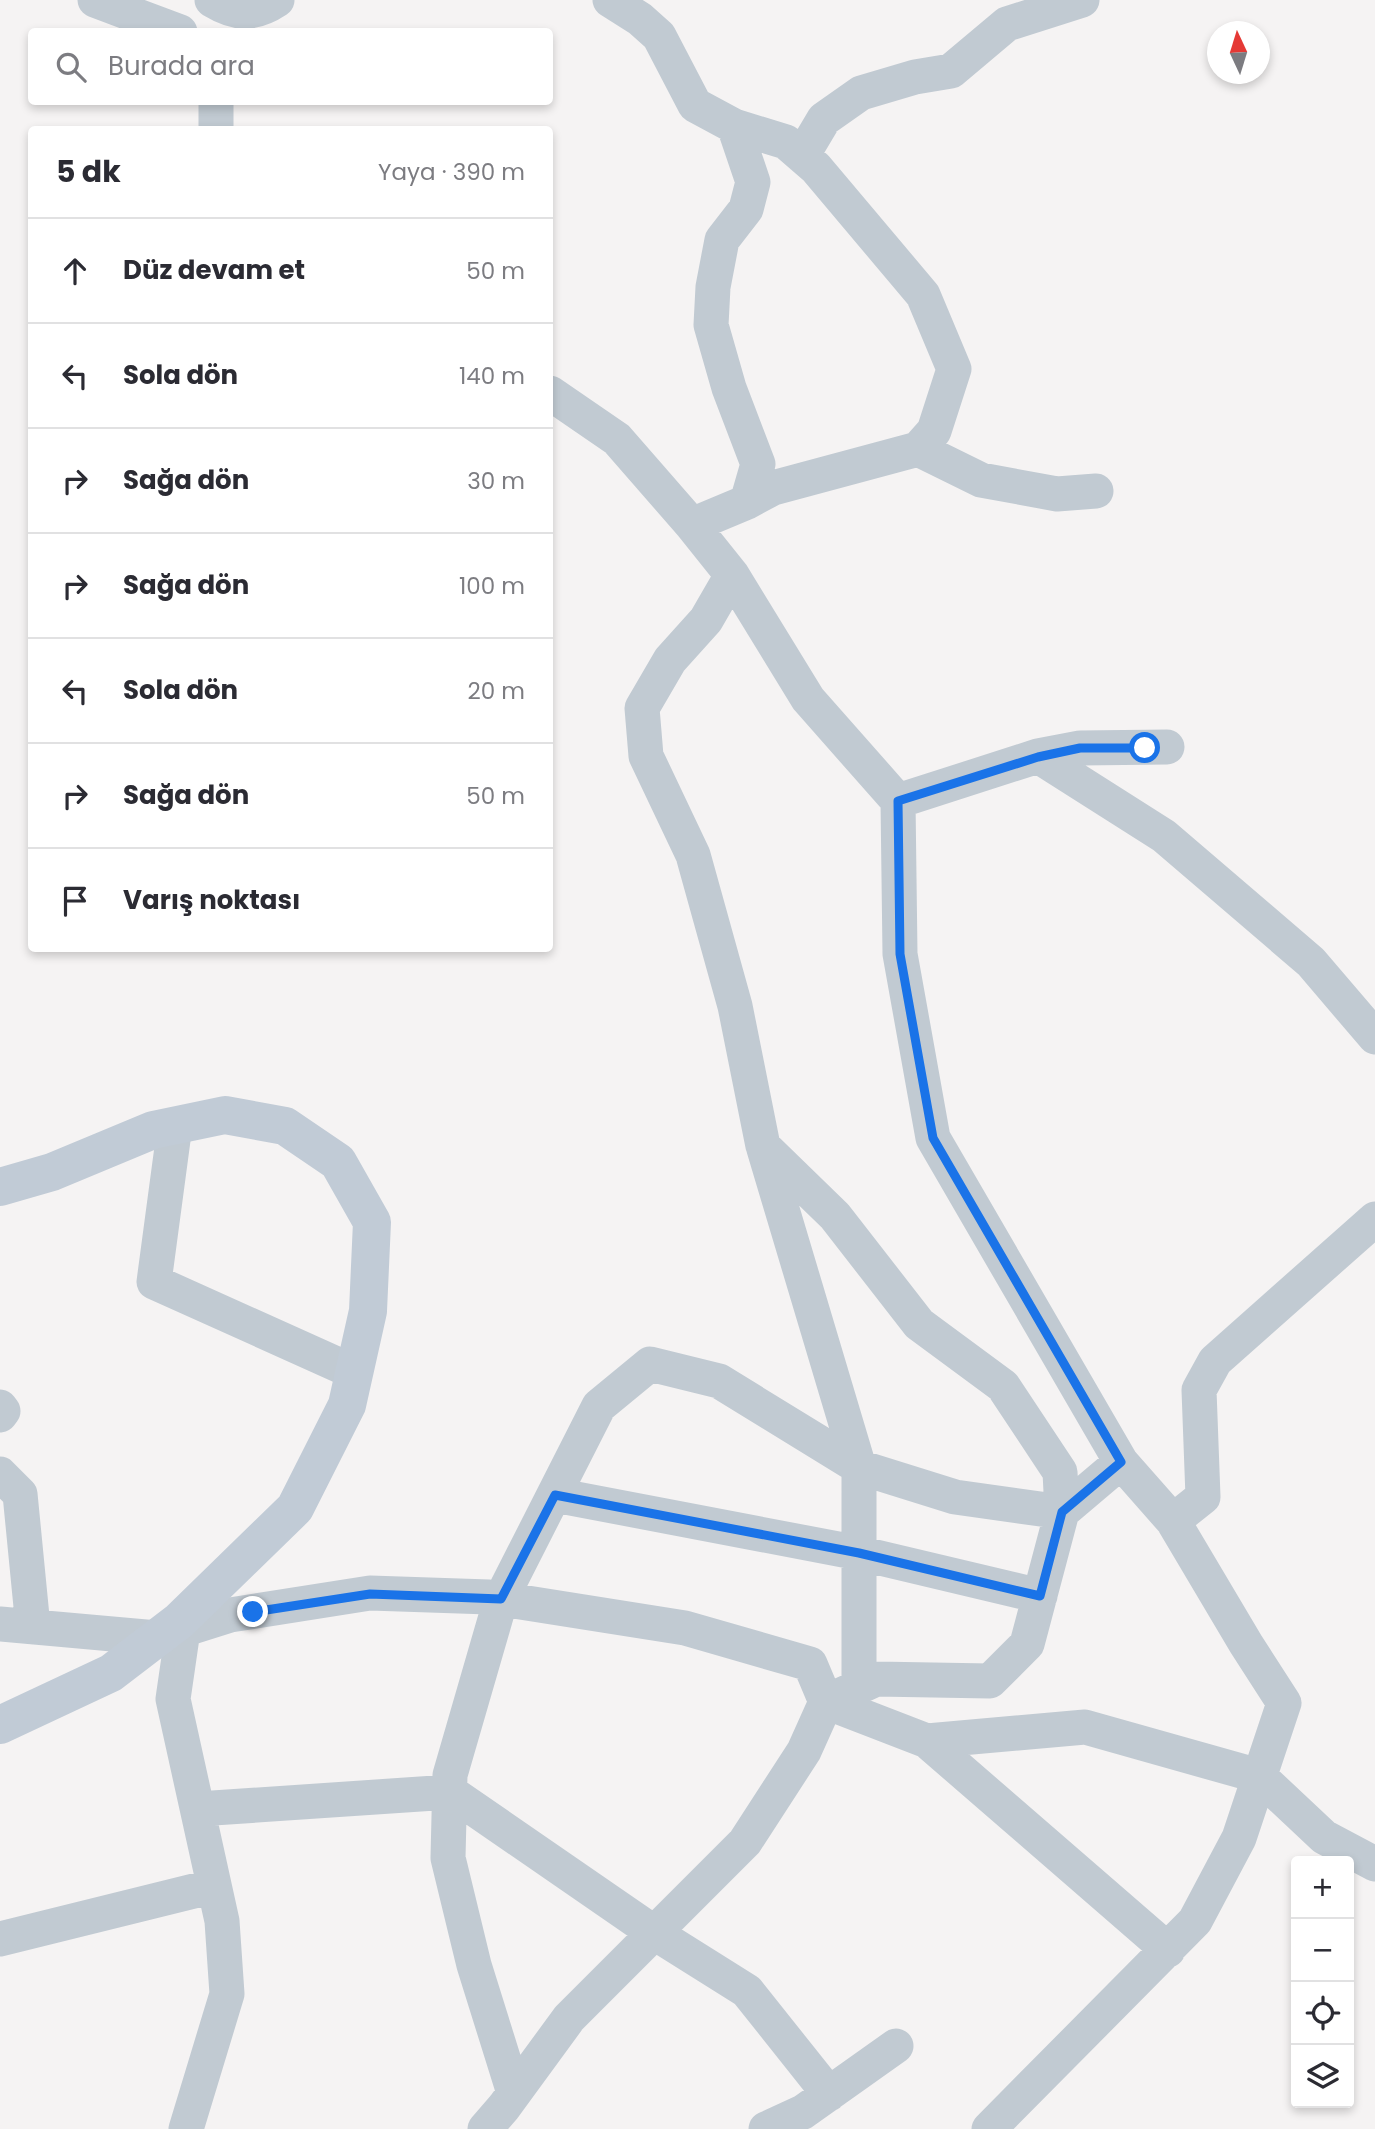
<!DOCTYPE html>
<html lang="tr">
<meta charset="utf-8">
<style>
:root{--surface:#fff;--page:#f7f7f7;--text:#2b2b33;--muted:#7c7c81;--line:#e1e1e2}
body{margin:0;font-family:Poppins,sans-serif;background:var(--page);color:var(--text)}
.controls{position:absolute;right:21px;bottom:21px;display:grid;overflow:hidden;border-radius:7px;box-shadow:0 4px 10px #0003}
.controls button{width:63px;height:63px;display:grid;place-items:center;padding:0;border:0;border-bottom:2px solid var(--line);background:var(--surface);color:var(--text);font:35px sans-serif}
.compass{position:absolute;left:1207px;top:21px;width:63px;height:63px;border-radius:50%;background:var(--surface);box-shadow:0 4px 10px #0003;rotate:356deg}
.stop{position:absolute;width:21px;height:21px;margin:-16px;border:5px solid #1a73e8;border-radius:50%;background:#fff}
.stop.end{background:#1a73e8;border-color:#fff;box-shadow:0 2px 7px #0008}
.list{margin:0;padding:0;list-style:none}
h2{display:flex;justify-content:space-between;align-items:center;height:91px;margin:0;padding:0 28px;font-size:30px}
h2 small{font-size:23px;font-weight:400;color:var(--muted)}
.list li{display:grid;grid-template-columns:46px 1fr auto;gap:21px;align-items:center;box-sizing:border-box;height:105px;padding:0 28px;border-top:2px solid var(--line)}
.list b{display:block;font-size:26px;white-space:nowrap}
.list em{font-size:23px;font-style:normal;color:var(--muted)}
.icon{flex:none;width:38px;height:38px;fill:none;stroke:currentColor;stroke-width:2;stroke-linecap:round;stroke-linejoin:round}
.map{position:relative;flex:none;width:1375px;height:2129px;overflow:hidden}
.search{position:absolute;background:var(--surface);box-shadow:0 4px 10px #0003;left:28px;top:28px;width:525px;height:77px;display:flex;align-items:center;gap:18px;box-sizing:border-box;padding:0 24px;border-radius:7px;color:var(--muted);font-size:26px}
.panel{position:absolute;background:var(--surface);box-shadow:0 4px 10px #0003;left:28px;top:126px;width:525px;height:826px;border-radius:7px}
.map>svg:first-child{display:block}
</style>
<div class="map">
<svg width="1375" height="2129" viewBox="0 0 1375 2129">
<rect width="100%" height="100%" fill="#f5f3f3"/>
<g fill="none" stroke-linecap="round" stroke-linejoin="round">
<path stroke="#c1cad2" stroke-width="35" d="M95,0L180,32
M212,0C235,14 253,16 277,0
M610,0L640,19L659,36L695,105L734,126L786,142L816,168L923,295L954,369L934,431L918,449L773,488L747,502L692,525
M734,126L753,182L746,209L722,240L713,287L711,325L729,388L758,464L747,502
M216,130V102
M802,156L824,119L861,93L915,77L951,71L1007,24L1082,0
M550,393L617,439L692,525L732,575L808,699L898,801L900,954L933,1138L1121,1462L1173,1521L1246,1644L1284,1703L1239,1838L1195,1921L989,2129
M918,449L981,480L1057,494L1096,491
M732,575L706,620L670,660L642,708L646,756L693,855L735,1006L763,1146L835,1216L919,1324L1003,1386L1060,1472L1062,1512L1027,1644L990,1681L876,1679L826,1702L927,1741L1168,1950
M1038,756L1164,836L1311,962L1375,1037
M898,801L1038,756L1080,748L1167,747
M175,1125L154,1282L354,1372
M764,1149L859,1467V1687
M0,1407L3,1411L0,1415
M0,1474L20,1494L33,1627
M555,1495L859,1553L1040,1596
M1173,1521L1203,1497L1199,1390L1215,1361L1375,1219
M0,1624L157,1638L230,1615L370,1593L489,1597L685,1628L810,1664L826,1702L804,1751L745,1842L569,2018L504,2107L485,2129
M183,1630L173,1699L222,1921L227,1994L186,2129
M927,1741L1085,1727L1259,1776L1324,1837L1375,1864
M198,1809L450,1792L653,1932L747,1991L829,2094
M0,1939L214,1886
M514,2093L474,1965L448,1858L450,1775L501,1599L599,1406L650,1364L719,1381L859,1467L955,1497L1062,1512L1121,1462
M766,2129L803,2112L896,2046"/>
<path stroke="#c1cbd6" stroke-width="38" d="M0,1187L52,1172L153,1130L225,1115L285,1126L338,1162L372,1222L368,1311L347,1405L295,1508L179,1621L111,1673L0,1725"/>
</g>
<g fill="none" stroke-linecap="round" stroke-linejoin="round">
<path stroke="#1a73e8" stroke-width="9" d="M253,1612L370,1594L501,1599L555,1495L859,1553L1040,1596L1062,1512L1121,1462L933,1138L900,954L898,801L1038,757L1080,748H1145"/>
</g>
</svg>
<div class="controls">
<button>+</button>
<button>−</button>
<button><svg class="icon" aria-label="locate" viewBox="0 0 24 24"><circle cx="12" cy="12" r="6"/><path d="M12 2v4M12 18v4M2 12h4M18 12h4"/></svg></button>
<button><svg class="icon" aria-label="layers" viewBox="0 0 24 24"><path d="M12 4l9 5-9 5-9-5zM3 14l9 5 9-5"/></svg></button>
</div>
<svg class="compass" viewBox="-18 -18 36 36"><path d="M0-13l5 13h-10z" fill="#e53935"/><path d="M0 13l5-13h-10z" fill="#7c7c81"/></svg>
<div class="stop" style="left:1145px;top:748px"></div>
<div class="stop end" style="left:253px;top:1612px"></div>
<div class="search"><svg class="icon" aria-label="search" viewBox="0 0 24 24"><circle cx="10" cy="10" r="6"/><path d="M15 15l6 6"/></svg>Burada ara</div>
<section class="panel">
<h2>5 dk<small>Yaya · 390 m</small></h2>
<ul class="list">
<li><svg class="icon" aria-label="ahead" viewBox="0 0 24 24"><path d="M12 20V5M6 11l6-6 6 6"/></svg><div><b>Düz devam et</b></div><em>50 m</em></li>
<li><svg class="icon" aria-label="left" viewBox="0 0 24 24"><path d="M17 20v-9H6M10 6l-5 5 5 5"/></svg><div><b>Sola dön</b></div><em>140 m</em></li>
<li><svg class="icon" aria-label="right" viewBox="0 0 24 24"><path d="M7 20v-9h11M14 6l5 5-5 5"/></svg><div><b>Sağa dön</b></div><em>30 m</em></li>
<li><svg class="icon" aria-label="right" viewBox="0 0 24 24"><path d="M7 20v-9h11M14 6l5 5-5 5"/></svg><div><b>Sağa dön</b></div><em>100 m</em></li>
<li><svg class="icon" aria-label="left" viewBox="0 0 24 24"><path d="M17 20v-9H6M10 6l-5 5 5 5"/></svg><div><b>Sola dön</b></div><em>20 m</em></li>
<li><svg class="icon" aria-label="right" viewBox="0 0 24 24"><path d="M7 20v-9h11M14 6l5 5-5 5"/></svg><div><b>Sağa dön</b></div><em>50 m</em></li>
<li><svg class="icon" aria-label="arrive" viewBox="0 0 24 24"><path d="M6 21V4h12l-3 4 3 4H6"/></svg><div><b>Varış noktası</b></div></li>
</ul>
</section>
</div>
